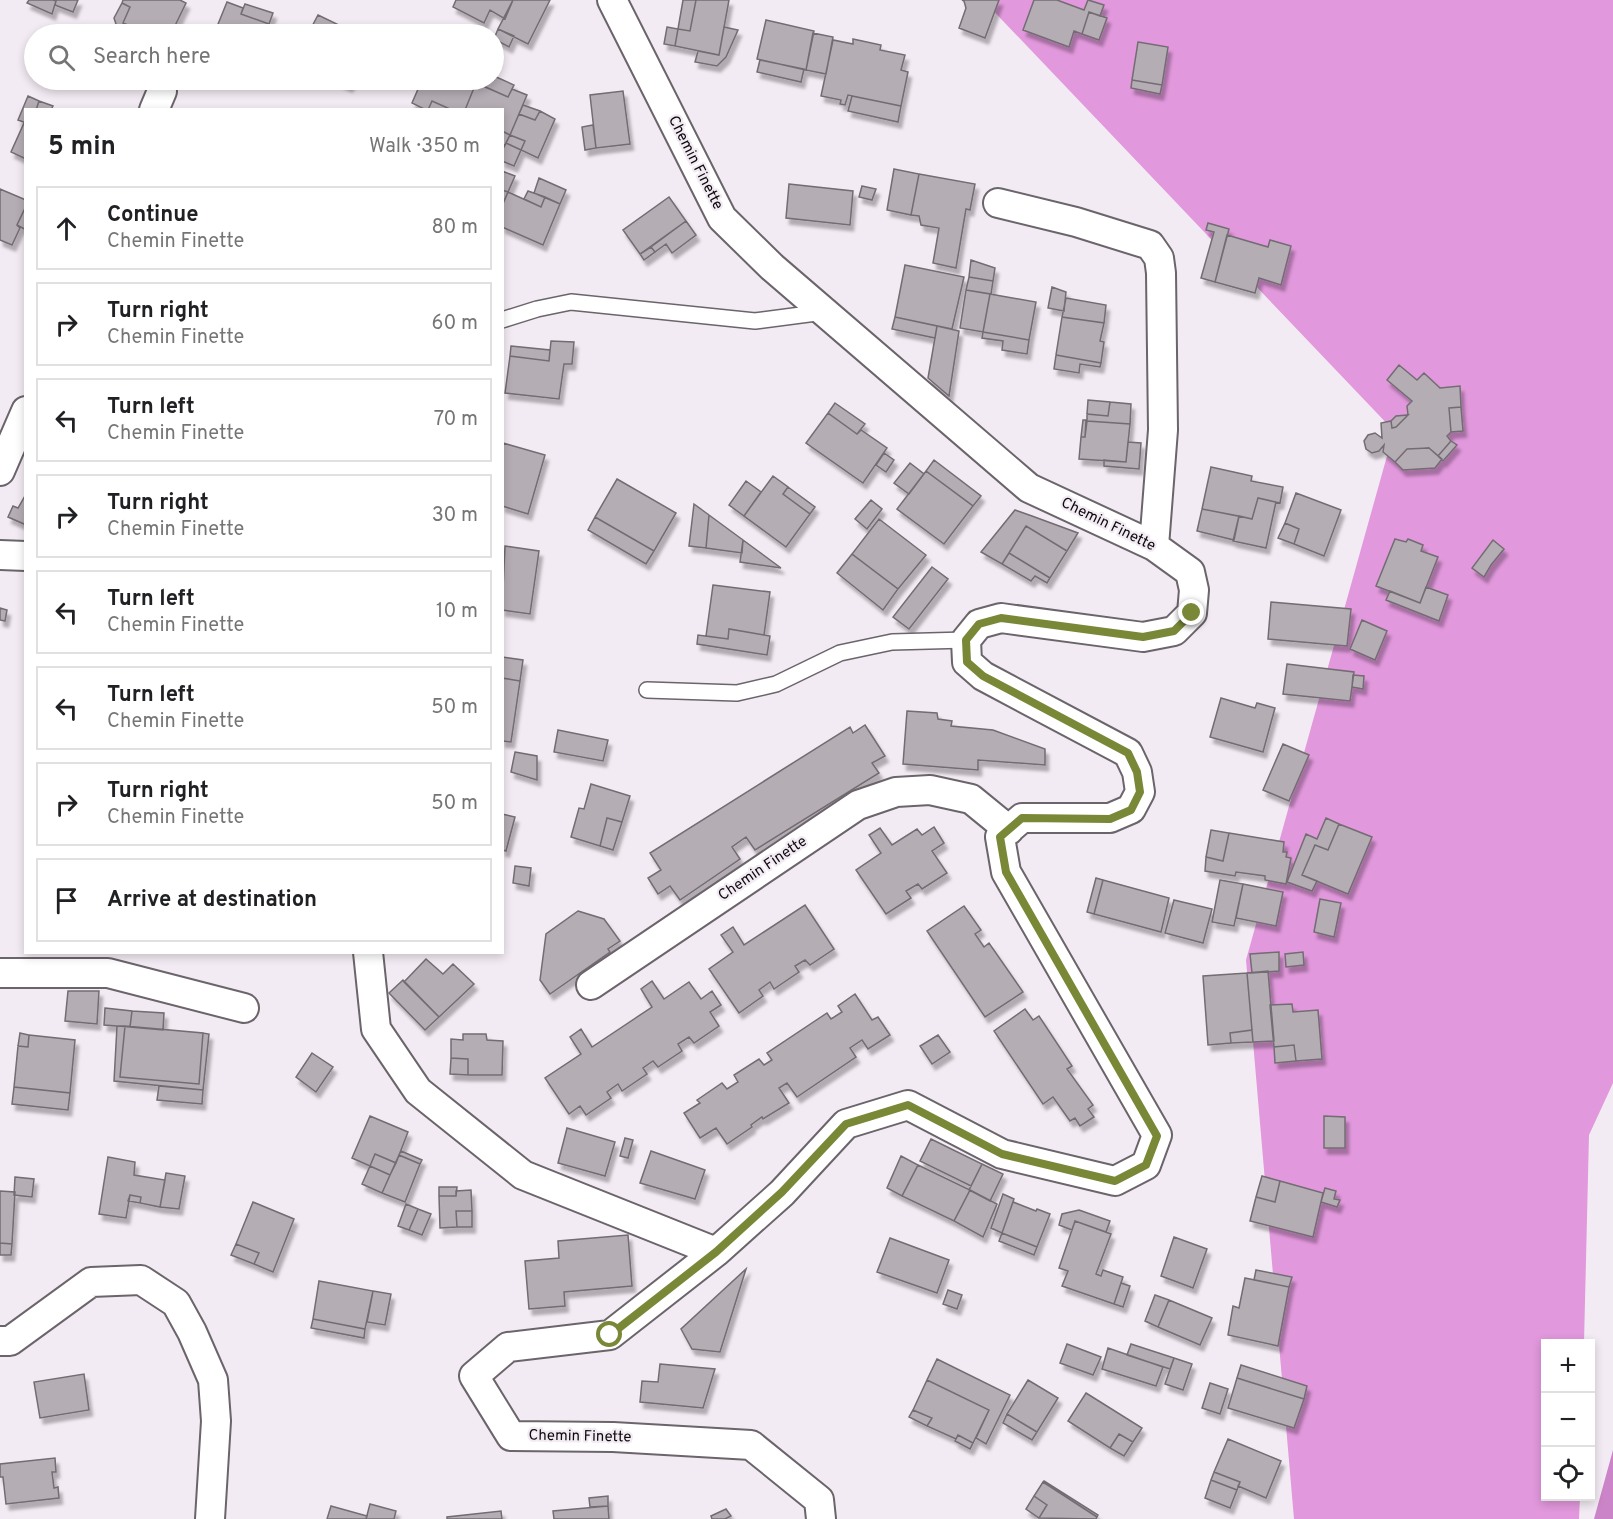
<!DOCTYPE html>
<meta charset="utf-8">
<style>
:root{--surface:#fff;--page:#f6f6f6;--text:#202124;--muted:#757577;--line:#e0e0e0}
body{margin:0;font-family:Overpass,sans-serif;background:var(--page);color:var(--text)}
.controls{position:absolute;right:18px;bottom:18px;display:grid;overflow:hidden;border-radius:0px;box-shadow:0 3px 9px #0003}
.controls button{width:54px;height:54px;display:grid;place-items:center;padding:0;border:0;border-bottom:2px solid var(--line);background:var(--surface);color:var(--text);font:30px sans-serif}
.stop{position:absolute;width:18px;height:18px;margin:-14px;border:4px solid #788837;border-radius:50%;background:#fff}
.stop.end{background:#788837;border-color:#fff;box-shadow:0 2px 6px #0008}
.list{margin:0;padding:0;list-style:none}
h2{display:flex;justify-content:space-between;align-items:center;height:78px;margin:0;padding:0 24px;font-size:26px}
h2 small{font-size:20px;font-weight:400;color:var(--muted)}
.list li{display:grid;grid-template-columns:39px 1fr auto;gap:18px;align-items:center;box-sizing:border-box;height:84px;margin:0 12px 12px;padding:0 12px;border:2px solid var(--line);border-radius:0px}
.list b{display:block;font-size:22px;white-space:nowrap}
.list p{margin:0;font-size:20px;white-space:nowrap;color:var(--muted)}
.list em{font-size:20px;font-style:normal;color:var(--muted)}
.icon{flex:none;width:33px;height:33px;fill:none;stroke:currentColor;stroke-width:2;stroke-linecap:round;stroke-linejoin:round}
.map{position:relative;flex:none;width:1613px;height:1519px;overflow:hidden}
.search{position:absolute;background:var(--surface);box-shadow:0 3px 9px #0003;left:24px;top:24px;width:480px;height:66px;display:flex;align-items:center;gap:15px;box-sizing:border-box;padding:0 21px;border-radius:33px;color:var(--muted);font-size:22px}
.panel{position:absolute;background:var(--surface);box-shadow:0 3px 9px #0003;left:24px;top:108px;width:480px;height:846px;border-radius:0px}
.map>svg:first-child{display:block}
</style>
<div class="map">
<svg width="1613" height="1519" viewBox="0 0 1613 1519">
<defs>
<filter id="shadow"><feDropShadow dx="3.5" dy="6" stdDeviation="1.5" flood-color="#0004"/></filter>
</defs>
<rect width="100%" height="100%" fill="#f3ebf3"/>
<path fill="#e198dc" d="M983,0H1613V1083L1589,1135L1584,1343L1546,1344V1496L1580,1497L1579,1519H1294L1246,960L1394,431Z"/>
<path fill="#cb84c7" d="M1613,1450V1519H1594Z"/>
<path fill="#b5adb4" stroke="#736c72" stroke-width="1.5" filter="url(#shadow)" d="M29,0H53L56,1L52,14L27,3Z
M53,0H78L73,12L55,5L56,1Z
M123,0H180L186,3L171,34H149L123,23L130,7L122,3Z
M456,0H513L505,19L490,10L484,23L453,7Z
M513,0H550L528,44L498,29Z
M683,0H696L690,31L678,29Z
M696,0H729L719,55L675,46L678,29L690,31Z
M962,0H999L985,38L959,28L966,8L964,1Z
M1034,0H1057L1084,10L1088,0L1104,5L1100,16L1089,12L1082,34L1074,31L1069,47L1023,30Z
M227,2L243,8L241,14L269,24L265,34H214Z
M122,3L130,7L123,23L149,34H123L119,33L114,18Z
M245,4L273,13L269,24L241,14Z
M1089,12L1107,18L1099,40L1082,34Z
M318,15L341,26L338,32L344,34H308Z
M766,20L814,31L806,70L757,59Z
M667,27L678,29L675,46L664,44Z
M724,27L738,30L726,57L717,66L695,62L698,51L719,55Z
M498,29L514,36L509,47L494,39Z
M813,33L833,37L826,74L806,70Z
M853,39L881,45L880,50L905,55L901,70L908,72L901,106L848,95L845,105L840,104L841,100L821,96L833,40L853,44Z
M1138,42L1168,47L1162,85L1132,80Z
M760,60L804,69L801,82L757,72Z
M494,76L514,85L508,97L481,85L483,80H494Z
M335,80H352L349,86Z
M422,80H468L476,83L465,110H452L432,101L428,110H426L412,103Z
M1132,80L1162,85L1160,94L1131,88Z
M476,83L508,97L512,89L527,95L510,135L502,131V110H465Z
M623,91L630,144L596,148L590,95Z
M28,96L39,101L36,110H26V123L18,120Z
M852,96L901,106L898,122L848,111Z
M39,101L53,106L51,110H36Z
M432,101L448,108L447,110H428Z
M523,105L540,111L535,120L519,114Z
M540,111L555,119L538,158L521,150L525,141L510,135L519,114L535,120Z
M24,123H26V159L11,152Z
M593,125L596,148L585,150L582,127Z
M502,131L510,135L505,145L502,144Z
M510,135L525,141L521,150L506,143Z
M506,143L521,150L514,166L502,161V151Z
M894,169L919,174L911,215L887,210Z
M502,171L515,176L508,192L502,190Z
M919,174L975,184L970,210L966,209L956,268L933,263L939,228L921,225L919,216L911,215Z
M539,178L566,190L560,204L534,193Z
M789,184L853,191L850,225L786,218Z
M862,186L876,189L872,200L859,197Z
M0,189L26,200V206L17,225L20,228L12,245L0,240Z
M502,190L508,192L502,206Z
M528,191L545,197L541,207L524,199Z
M508,192L541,207L545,197L560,204L543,245L502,227V206Z
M669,197L686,221L640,254L623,230Z
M26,206V230L17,225Z
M686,221L696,235L672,253L666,244L655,252L651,247Z
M1208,223L1229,229L1215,282L1201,278L1214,232L1206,230Z
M1227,235L1268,247L1270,240L1291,246L1281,285L1259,278L1255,293L1215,282Z
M651,247L655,252L644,260L640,254Z
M971,260L995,268L993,281L969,277Z
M905,265L964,277L952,329L895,317Z
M969,277L993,281L991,294L966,290Z
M1052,287L1066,292L1064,311L1048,308Z
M966,290L990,294L983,332L960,328Z
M990,294L1036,302L1029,340L983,332Z
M1066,298L1106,305L1104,323L1062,317Z
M895,317L937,326L935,338L892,329Z
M1062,317L1104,323L1100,341L1104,342L1101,363L1056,355Z
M937,326L959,331L949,396L928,378Z
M983,332L1029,340L1027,354L1002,350L1003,341L982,338Z
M551,341L574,342L572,364H564L559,399L505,393L510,356L549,361Z
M511,346L550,350L549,361L510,356Z
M1056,355L1101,363L1100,367L1080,364L1079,373L1054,369Z
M1399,365L1417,380L1424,373L1440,388L1460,386L1461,407L1449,408L1451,432L1447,436L1451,441L1438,456L1429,448L1407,449L1395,462L1383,452L1384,445L1379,451L1372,453L1366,449L1364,441L1368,435L1375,433L1382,438L1381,423L1391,421L1392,428L1396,427L1408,415L1407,406L1412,401L1387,380Z
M1088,400L1110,402L1108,416L1087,414Z
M1110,402L1131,404L1130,424L1087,421V414L1108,416Z
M835,403L865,424L857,434L828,413Z
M1461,407L1463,431L1451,432L1449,408Z
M828,413L857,434L861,430L887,448L863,483L806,443Z
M1408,415L1396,427L1392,428L1391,421L1396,416Z
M1083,420H1086L1085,437H1081Z
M1087,421L1130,424L1126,462L1079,459L1081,437H1085Z
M1451,441L1457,445L1443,461L1438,456Z
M1128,442L1141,443L1139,469L1104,466V460L1126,462Z
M503,443L545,455L528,514L502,506Z
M1429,448L1442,459L1435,468L1403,470L1395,462L1407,449Z
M884,453L894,460L886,472L876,465Z
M934,460L981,496L973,506L926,471Z
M910,463L924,474L909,494L894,483Z
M1211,467L1252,476L1251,481L1283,487L1280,503L1258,498L1252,519L1202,509Z
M926,471L973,506L944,544L897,509Z
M773,476L788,487L783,494L810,514L786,547L744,516Z
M617,479L676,513L654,551L595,517Z
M746,481L761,492L744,516L729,505Z
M788,487L815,507L810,514L783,494Z
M1296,493L1341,510L1324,556L1294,544L1299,529L1285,523Z
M26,494V522L24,524L8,517L13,506L18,508Z
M1258,498L1276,502L1266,548L1233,541L1239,516L1252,519Z
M871,500L882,509L867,529L855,519Z
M694,504L709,515L706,548L689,546Z
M1202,509L1239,516L1234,540L1197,531Z
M1015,510L1032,516L1078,533L1067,551L1026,526L1002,564L981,552Z
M709,515L743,540L742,553L706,548Z
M595,517L654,551L646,564L588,530Z
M879,519L926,555L898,589L852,554Z
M1285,523L1299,529L1294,544L1278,538Z
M1026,526L1067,551L1050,578L1009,553Z
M1395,539L1406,542L1408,539L1423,545L1421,551L1438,557L1420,603L1376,586Z
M743,540L781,568L740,562Z
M1493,540L1504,549L1491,565L1484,577L1472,568Z
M505,546L539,551L530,614L502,610Z
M1009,553L1050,578L1047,583L1035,576L1031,581L1002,564Z
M852,554L898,589L883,610L837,573Z
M932,567L948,579L909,629L893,617Z
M713,585L770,592L764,635L729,629L728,639L706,636Z
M1426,587L1448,595L1439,621L1386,600L1390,591L1420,603Z
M1271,602L1351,609L1347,646L1268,639Z
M0,608L7,610L5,621L0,620Z
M1362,620L1387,631L1375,660L1350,649Z
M729,629L770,636L767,655L697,644L698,635L728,639Z
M502,657L523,660L520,681L502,678Z
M1287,664L1354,672L1350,701L1283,694Z
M1353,675L1364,676L1363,689L1352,687Z
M502,678L520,681L511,742L502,741Z
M1221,698L1255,708L1257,703L1275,708L1263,752L1210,737Z
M907,711L937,713L938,719L952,721L951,726L993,730L1045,749V765L978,760V770L903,764Z
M865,725L885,756L872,763L879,773L755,850L746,837L732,847L740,859L680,900L670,886L658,894L648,878L661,870L650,853L850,727L853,733Z
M558,730L608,740L603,761L554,752Z
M1283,744L1309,755L1289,801L1263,790Z
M515,752L537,756V780L511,772Z
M591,784L630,796L622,822L607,818L600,846L571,837L579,808L584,809Z
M502,814L515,817L506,851L502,850Z
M607,818L622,822L613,850L600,846Z
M1326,818L1339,824L1328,850L1315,845L1302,875L1317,881L1312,891L1287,882L1306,834L1317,839Z
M1339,824L1372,837L1348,894L1302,875L1315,845L1328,850Z
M934,827L944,843L932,851L947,873L922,889L918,884L906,891L911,898L886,914L856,870L881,853L869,835L880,828L892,845L917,829L922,835Z
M1211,830L1229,833L1223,861L1206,857Z
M1229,833L1284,842L1283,852H1287L1286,857L1291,858L1286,884L1265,880V876L1236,872L1235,876L1205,871L1206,857L1223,861Z
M515,866L531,868L529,886L513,883Z
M1096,878L1103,880L1094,914L1087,912Z
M1103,880L1169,898L1161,932L1094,914Z
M1220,880L1243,884L1234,926L1212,922Z
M1243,884L1283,892L1276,926L1236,918Z
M1320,899L1341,903L1334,937L1314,932Z
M1174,900L1212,909L1203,943L1165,933Z
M805,905L834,949L810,965L805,960L795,966L799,972L774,989L770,982L759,990L763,996L739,1013L709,969L733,952L721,935L733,927L744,945Z
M964,906L981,930L975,934L984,947L989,943L1023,992L985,1017L927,931Z
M578,911L604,919L620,941L608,949L610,952L550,994L540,980L546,934Z
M1279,952V971L1252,973L1250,954Z
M1303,952L1304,965L1286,967L1285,954Z
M426,959L443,974L453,964L474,984L439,1017L404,982Z
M1268,971L1274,1041L1253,1042L1247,973Z
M1247,973L1252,1030L1230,1033L1231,1043L1208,1045L1203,976Z
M403,980L439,1017L425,1030L389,993Z
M652,981L664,999L689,982L701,999L712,991L721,1005L710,1012L719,1026L694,1043L689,1037L678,1044L682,1051L658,1067L653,1061L643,1068L647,1074L622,1091L618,1084L607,1092L611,1098L586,1115L580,1106L569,1114L545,1078L581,1054L570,1037L581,1029L592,1047L652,1007L641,989Z
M68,991H99L97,1024L65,1021Z
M855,994L872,1020L878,1017L890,1035L868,1049L862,1040L850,1048L856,1057L797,1097L787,1083L779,1088L789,1103L763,1119L762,1117L751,1125L752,1127L727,1144L716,1128L700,1138L684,1113L700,1103L697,1100L722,1083L727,1089L738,1082L734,1075L759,1059L764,1065L772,1060L767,1053L827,1013L831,1019L842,1012L838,1006Z
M1292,1004L1293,1012L1318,1010L1322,1059L1296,1061L1294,1045L1274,1047L1270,1005Z
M105,1008L132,1011L130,1027L104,1025Z
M1025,1009L1033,1020L1039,1016L1072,1066L1067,1069L1093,1105L1088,1109L1094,1117L1080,1126L1075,1118L1070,1121L1053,1097L1043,1104L994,1031Z
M132,1011L164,1013L163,1030L130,1027Z
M117,1026H125L120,1077L199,1084L203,1033L209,1034L203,1090L114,1081Z
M125,1026L203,1033L199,1084L120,1077Z
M1252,1030L1253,1042L1231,1043L1230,1033Z
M20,1033L29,1035L28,1047L18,1046Z
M463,1034H486L487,1040L503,1041L502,1075H468V1059L451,1058V1039L463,1040Z
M29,1035L75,1040L70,1093L14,1087L18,1046L28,1047Z
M938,1035L950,1052L932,1064L920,1046Z
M1294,1045L1296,1061L1275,1063L1274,1047Z
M312,1053L333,1067L316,1092L296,1077Z
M451,1058L468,1059V1075L450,1074Z
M159,1086L203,1090L202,1104L157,1100Z
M14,1087L70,1093L68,1110L12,1104Z
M370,1116L408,1132L396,1163L375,1154L370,1166L352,1158Z
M1324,1116L1345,1117V1148H1324Z
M567,1128L615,1142L605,1176L558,1163Z
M625,1138L633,1140L628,1158L620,1156Z
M931,1139L982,1164L971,1186L920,1161Z
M401,1151L422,1160L420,1164L399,1155Z
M651,1151L705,1170L695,1199L640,1183Z
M375,1154L396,1163L390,1175L370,1166Z
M399,1155L420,1164L405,1202L382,1193Z
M901,1156L918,1165L902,1196L887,1188Z
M108,1157L135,1162L134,1175L165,1180L160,1207L140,1203L141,1197L130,1195L126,1218L99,1214Z
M982,1164L1003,1174L990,1201L969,1190Z
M918,1165L970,1190L954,1221L902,1196Z
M370,1166L390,1175L382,1193L362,1184Z
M166,1173L185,1176L179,1209L160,1207Z
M1262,1176L1280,1181L1275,1202L1256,1197Z
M15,1177L34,1179L32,1197L14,1195Z
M1280,1181L1323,1193L1313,1237L1250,1221L1256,1197L1275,1202Z
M439,1187H457L456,1196H439Z
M1325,1188L1336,1191L1334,1199L1340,1200L1337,1207L1321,1202Z
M471,1190L472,1211H456L457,1227L440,1228L439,1196H456V1191Z
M970,1190L997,1204L983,1237L954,1221Z
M0,1191L15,1192L12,1244L0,1243Z
M1003,1194L1014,1199L1002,1233L991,1228Z
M130,1195L141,1197L140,1203L128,1201Z
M253,1202L294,1219L273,1272L254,1264L259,1253L236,1244Z
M1013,1202L1036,1211L1037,1209L1050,1214L1037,1247L1002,1233Z
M406,1204L418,1209L409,1230L398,1226Z
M418,1209L431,1214L422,1235L409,1230Z
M1079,1210L1110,1221L1106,1232L1075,1221L1072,1230L1059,1225L1062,1214Z
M456,1211H472V1227H457Z
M1075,1221L1111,1234L1096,1274L1101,1276L1103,1270L1123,1277L1114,1304L1062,1286L1068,1271L1059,1268Z
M1002,1233L1037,1247L1034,1255L999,1241Z
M628,1235L632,1286L564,1292L565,1306L529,1309L525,1261L559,1258L558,1241Z
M1174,1237L1207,1249L1193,1288L1161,1276Z
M890,1238L949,1260L937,1293L877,1272Z
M0,1243L12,1244L11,1255H0Z
M236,1244L259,1253L254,1264L231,1255Z
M746,1269L720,1352L692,1349L681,1329Z
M1256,1270L1292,1277L1289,1287L1254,1280Z
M1245,1278L1289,1287L1278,1346L1228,1335L1233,1306L1239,1308Z
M319,1281L373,1291L365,1329L313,1319Z
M1121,1283L1130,1286L1123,1307L1114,1304Z
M948,1290L962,1295L957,1309L943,1304Z
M373,1291L391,1294L385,1325L367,1322Z
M1155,1295L1169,1300L1158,1327L1145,1321Z
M1169,1300L1212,1318L1200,1345L1158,1327Z
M313,1319L365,1329L364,1338L311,1328Z
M1067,1344L1101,1357L1093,1375L1060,1363Z
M1131,1344L1174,1358L1170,1369L1127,1355Z
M1108,1348L1163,1367L1156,1386L1102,1369Z
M1174,1358L1192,1364L1183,1390L1165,1384Z
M937,1359L1010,1395L986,1444L976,1438L989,1410L927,1380Z
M660,1364L715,1369L703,1408L640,1402L642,1381L658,1382Z
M1241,1365L1307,1386L1304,1399L1237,1378Z
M84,1374L89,1410L40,1418L34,1382Z
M1237,1378L1304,1399L1294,1428L1228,1408Z
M927,1380L989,1410L973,1443L958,1435L956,1439L927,1426L932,1418L913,1410Z
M1028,1380L1058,1398L1037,1432L1007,1414Z
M1210,1383L1228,1389L1220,1414L1202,1408Z
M1086,1393L1142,1428L1133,1442L1119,1434L1110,1448L1068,1421Z
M913,1410L932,1418L927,1426L909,1417Z
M1007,1414L1037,1432L1032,1440L1003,1423Z
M1119,1434L1133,1442L1124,1456L1110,1448Z
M958,1435L973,1443L970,1449L955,1441Z
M1228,1439L1281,1461L1266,1498L1238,1486L1240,1482L1214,1472Z
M55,1458L56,1472H52L54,1488L58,1487L59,1498L6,1504L3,1477H0V1464Z
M1214,1472L1240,1482L1237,1490L1211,1480Z
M1211,1480L1237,1490L1230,1508L1205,1498Z
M1044,1481L1098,1515L1097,1517L1043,1482Z
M1043,1482L1097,1517L1096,1519L1039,1518L1047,1505L1034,1496Z
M608,1496V1506L590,1507L589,1498Z
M1034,1496L1047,1505L1039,1518L1026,1509Z
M370,1504L396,1511L394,1519H366Z
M331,1506L367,1516L366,1519H327Z
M608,1506L609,1519H554L553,1511Z
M726,1509L731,1516L725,1519H712L711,1516Z
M501,1511L502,1519H447V1517Z"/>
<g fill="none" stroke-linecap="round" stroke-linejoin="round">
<defs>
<path id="service" d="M502,320L537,309L571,302L755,321L824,312
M647,690L737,693L776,684L840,653L892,642L966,640"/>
<path id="minor" d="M612,0L722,218L772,267L1029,488L1154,546L1190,572L1194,590L1192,613L1174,631L1143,637L1001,618L979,624L966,640L967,662L983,676L1128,753L1137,772L1140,792L1131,809L1110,818H1022L1000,837L1006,872L1157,1135L1146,1165L1115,1181L1002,1154L908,1105L846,1124L782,1193L716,1252L610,1335L508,1347L474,1376L511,1436L613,1437L751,1445L819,1500L821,1519
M154,110L162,91
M998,203L1076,222L1150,245L1159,258L1161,273L1163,430L1154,546
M0,471L26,411
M0,555L26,556
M368,952L376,1029L418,1091L523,1175L716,1252
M0,973H108L244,1008
M591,985L858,805L896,792L930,790L971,799L1009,830
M0,1341H10L91,1282L141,1280L176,1303L192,1332L213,1380L216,1421L210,1519"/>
</defs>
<use href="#service" stroke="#6b646a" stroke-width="18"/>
<use href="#minor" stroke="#6b646a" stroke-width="32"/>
<use href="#service" stroke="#fff" stroke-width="15"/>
<use href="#minor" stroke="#fff" stroke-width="28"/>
</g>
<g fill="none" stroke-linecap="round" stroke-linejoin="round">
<path stroke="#788837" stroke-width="8" d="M610,1335L716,1252L782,1192L846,1124L908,1105L1002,1154L1115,1181L1146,1165L1157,1136L1006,872L1000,837L1022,818L1110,819L1131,810L1140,792L1137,772L1128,753L983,676L967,662L966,640L979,624L1001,618L1143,637L1174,631L1192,613"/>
</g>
<g text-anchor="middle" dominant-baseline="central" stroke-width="4.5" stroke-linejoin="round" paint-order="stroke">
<g font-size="15" fill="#0d0a0d" stroke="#f3ebf3">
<text transform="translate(695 163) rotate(63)">Chemin Finette</text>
<text transform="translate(1108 525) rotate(26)">Chemin Finette</text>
<text transform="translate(763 869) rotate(-34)">Chemin Finette</text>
<text transform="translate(580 1437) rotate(1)">Chemin Finette</text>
</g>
</g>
</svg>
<div class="controls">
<button>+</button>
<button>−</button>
<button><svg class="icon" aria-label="locate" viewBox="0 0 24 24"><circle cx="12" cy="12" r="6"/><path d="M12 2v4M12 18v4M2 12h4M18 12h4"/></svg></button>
</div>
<div class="stop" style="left:610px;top:1335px"></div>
<div class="stop end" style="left:1192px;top:613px"></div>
<div class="search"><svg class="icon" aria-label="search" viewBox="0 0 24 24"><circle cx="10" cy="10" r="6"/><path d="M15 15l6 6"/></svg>Search here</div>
<section class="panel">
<h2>5 min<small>Walk · 350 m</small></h2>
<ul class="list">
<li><svg class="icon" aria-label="ahead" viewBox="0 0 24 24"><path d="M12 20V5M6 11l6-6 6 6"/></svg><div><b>Continue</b><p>Chemin Finette</p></div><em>80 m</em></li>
<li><svg class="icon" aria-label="right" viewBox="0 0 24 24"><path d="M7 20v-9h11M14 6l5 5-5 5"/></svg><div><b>Turn right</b><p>Chemin Finette</p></div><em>60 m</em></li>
<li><svg class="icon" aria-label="left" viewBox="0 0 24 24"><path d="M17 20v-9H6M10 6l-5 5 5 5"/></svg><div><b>Turn left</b><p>Chemin Finette</p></div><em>70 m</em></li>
<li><svg class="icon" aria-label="right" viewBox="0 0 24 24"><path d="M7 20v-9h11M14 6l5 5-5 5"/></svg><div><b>Turn right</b><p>Chemin Finette</p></div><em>30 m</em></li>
<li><svg class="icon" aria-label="left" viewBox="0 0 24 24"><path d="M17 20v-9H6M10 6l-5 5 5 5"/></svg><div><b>Turn left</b><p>Chemin Finette</p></div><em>10 m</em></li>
<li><svg class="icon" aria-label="left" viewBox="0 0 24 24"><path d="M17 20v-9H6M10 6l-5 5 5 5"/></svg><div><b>Turn left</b><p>Chemin Finette</p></div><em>50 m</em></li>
<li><svg class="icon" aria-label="right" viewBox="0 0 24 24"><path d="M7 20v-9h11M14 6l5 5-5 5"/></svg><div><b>Turn right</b><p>Chemin Finette</p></div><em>50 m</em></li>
<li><svg class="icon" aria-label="arrive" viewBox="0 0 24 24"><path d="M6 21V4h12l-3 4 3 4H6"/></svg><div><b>Arrive at destination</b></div></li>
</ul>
</section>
</div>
